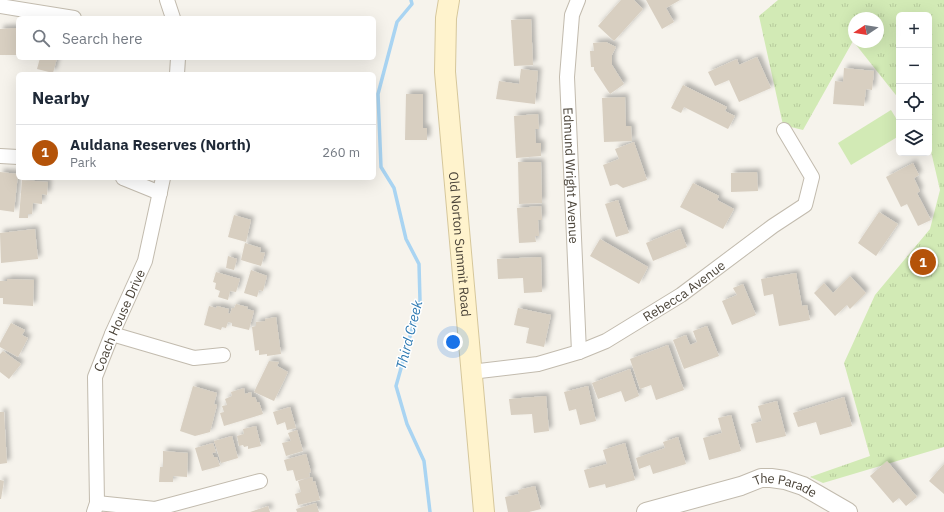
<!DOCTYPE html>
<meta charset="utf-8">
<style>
:root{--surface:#fff;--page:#f6f6f7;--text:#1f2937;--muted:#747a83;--line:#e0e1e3;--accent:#b45309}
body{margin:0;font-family:"IBM Plex Sans",sans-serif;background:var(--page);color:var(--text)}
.controls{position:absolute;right:12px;top:12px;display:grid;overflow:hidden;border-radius:6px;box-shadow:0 4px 16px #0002}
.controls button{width:36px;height:36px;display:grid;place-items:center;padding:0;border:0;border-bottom:1px solid var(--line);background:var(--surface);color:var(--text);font:20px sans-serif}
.compass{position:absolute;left:848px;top:12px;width:36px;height:36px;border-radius:50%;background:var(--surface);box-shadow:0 4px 16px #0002;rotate:258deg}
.you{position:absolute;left:453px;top:342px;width:14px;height:14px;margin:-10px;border:3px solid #fff;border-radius:50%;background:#1a73e8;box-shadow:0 0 0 6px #1a73e833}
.badge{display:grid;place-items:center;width:26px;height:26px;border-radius:50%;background:var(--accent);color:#fff;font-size:13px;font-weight:700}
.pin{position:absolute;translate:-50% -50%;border:2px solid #fff;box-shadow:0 1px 4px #0006}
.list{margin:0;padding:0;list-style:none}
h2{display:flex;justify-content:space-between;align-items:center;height:52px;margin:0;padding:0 16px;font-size:17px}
h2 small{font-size:13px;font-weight:400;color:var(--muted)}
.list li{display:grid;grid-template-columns:26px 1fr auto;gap:12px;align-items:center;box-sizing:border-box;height:56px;padding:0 16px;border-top:1px solid var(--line)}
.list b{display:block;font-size:15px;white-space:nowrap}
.list p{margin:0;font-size:13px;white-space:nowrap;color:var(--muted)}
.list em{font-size:13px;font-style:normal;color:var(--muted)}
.icon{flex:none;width:22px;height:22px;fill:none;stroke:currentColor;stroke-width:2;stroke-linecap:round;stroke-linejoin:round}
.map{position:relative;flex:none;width:944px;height:512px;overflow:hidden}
.search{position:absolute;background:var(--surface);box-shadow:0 4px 16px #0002;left:16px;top:16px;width:360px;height:44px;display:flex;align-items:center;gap:10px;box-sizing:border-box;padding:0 14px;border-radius:6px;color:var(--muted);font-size:15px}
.panel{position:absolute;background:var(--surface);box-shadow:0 4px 16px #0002;left:16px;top:72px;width:360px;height:108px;border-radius:6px}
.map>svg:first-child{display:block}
</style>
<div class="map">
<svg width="944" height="512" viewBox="0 0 944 512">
<defs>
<pattern id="park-tufts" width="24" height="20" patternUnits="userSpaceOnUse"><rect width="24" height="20" fill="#d2eab5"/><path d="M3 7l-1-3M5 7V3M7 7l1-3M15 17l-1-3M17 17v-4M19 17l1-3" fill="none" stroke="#b6ca9c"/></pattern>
<filter id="shadow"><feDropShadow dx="3.5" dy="-3.5" stdDeviation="2" flood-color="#0004"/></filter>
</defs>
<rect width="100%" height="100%" fill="#f6f3ec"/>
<path fill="url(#park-tufts)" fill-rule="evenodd" d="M778,0H944V447L823,483L810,477L870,456L844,363L875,295L930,229L940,190L929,143V15H899V99L853,41L803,130L783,125L759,16ZM854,18H878V42H854Z"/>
<path fill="#d2eab5" d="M891,110L899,123V136L851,165L838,143Z"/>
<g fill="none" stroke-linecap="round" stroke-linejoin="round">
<path stroke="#a9d4f2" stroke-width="3.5" d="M411,0L412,4L397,22L378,94L381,167L394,188L406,239L419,264L420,301L396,386L407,424L424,461L430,512"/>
</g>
<path fill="#d8cfc1" filter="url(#shadow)" d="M621,0H634L643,9L614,41L598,26Z
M646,0H680L666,8L674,22L662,29Z
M531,19L533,65L514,66L511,20Z
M16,28L17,32H18V55H0V29Z
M606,42L616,47L612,55V65L624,84L610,94L594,70V67H591L590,51H594L593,43Z
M757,57L771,88L739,102L729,80L715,86L708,72L737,59L739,65Z
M40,58H57L53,73L37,69Z
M844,68L874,71L872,90L866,89L864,106L833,104L835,81L843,82Z
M521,69L538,71L535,104L496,99L499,81L519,84Z
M683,85L727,107L725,111L735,116L728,129L684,107L681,113L671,108Z
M406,94H423V128H427V140H405Z
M625,97L626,126H631L632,141L604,142L602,98Z
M538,114L539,129H535L536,143H541V156L516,158L514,116Z
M634,142L647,180L623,188L617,184L610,186L603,165L619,159L615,149Z
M518,162H541L542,203L519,204Z
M913,163L919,175L914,178L920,191L917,193L931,220L918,226L907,204L901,207L886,177Z
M0,172L18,174L14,212L0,210Z
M757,172L758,191L731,192V173Z
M22,180L48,182L47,195L42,194V204L33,203L32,214H28V218H19Z
M693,183L719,196L717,200L734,209L723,229L680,207Z
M618,200L629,233L616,237L605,204Z
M541,206L542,220H538L539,236H535L536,242L519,243L517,208Z
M879,212L898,224L876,256L858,243Z
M234,215L251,220L246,242L228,237Z
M35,229L38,259L1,263L0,233Z
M680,229L687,247L653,261L646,243Z
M600,239L648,267L639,284L590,256Z
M245,243L261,248L260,252L265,253L261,266L241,260Z
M228,256L237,259L234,270L226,268Z
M541,257L542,292L524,293L523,278L498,279L497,259Z
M251,270L267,276L263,291L259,290L257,297L244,293Z
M216,272L240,279L236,292L230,291L228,300L218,297L220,291L215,289L216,283L213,282Z
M796,273L802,306L807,305L810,320L779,326L773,294L764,296L761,279Z
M850,276L866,293L850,309L847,305L835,316L814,293L824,283L833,293Z
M7,279L34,280L33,306L3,304V298H0V281H7Z
M743,284L756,315L732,325L722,301L737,295L733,288Z
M236,304L248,307L247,309L254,311L249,330L232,326V323L228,322L226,328L222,327L221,330L204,325L209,306L216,308L217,306L229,309L228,313L230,314L232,308H234Z
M518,308L551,315L544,347L526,343L529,328L514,325Z
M276,317L281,354L267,356V354L259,355V350L255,351L252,327L256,326V322L265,321V319Z
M11,323L25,330L22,335L28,338L18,357L0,347V343Z
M707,326L719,356L684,369L673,340L686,335L690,345L697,342L693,331Z
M668,345L684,390L656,400L651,385L640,389L630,359Z
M3,351L21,364L9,379L0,372V354Z
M269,361L279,362L277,366L288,372L274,401L254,392Z
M630,369L639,396L625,402L621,391L598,399L592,383Z
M193,386L217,393L214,404L217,405L210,432L195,436L180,431Z
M588,386L596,421L580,425L576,409L569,411L564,392Z
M244,388L245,394L251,392L252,397H255L257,402H259L263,414L224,426L220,413L224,412L222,406L227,405L225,399L232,396L231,392Z
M546,396L549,431L534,433L532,414L511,415L509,399Z
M844,397L852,426L820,435L816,422L798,427L793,413Z
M777,401L786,436L756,443L751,424L762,421L758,406Z
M290,407L296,428L287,430L285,422L277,425L273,412Z
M0,412H4L7,463L0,464Z
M731,415L741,451L709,460L703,438L722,433L718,418Z
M256,426L261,446L248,449V446L244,447L243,445L239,446L237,436L244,434L243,429Z
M297,430L303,451L286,456L282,443L291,441L288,433Z
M232,436L238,458L221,463L214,441Z
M678,437L686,464L653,474L650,465L639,469L636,458L665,448L663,442Z
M213,443L216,452L212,453L214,457H217L220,466L202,471L195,448Z
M625,443L635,480L606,488L605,484L589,488L584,470L607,464L603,450Z
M163,451L188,453L187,477L173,476V482H159L160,467H163Z
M306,454L311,472L309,473L310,477L296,481L293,470L287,471L284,460Z
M887,461L917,497L906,506L899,498L893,503L870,476Z
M944,464V494L929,481Z
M312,477L313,482L315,481L320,500L298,505L295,494L301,492L298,481Z
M0,480L4,481L1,499H0Z
M535,486L541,509L529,512H508L505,497L519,494L518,490Z
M316,503L319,512H297L296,509Z
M268,506L270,512H250Z"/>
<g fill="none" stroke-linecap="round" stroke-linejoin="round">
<defs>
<g id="minor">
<path d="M167,0L173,18"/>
<path id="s1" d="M578,0L572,15L567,77L579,352"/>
<path d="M0,6L74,18"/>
<path d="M177,74L178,58"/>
<path d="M0,156L18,157"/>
<path d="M123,178L160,193"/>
<path d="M112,334L194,358L223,355"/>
<path id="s2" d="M471,372L538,364L579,352L606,341L681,295L773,226L805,205L812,177L784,130"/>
<path d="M97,503L155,509L260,481"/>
<path id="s3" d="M94,512L97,503L95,377L112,334L145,261L163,178"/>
</g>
<g id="tertiary">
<path id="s4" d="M646,512L741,486L761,478H771L785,480L803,486L848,512"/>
</g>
<g id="secondary">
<path id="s5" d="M449,0L446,18L445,72L484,512"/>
</g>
</defs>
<use href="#minor" stroke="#c2bbae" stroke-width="16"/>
<use href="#tertiary" stroke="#c2bbae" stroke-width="20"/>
<use href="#secondary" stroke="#d6c79b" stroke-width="22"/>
<use href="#minor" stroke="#fff" stroke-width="14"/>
<use href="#tertiary" stroke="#fff" stroke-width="18"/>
<use href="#secondary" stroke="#fff3cd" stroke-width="20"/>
</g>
<g text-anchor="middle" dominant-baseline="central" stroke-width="3" stroke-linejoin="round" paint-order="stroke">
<g font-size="13" fill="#4b4439" stroke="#fff">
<text stroke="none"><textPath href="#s1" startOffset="177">Edmund Wright Avenue</textPath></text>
<text stroke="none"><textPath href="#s5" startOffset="245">Old Norton Summit Road</textPath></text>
<text stroke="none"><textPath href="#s2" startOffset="232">Rebecca Avenue</textPath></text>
<text stroke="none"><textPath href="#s3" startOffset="197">Coach House Drive</textPath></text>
<text stroke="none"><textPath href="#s4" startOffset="145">The Parade</textPath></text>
</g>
<g font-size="14" font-style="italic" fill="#2e7ab2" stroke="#fff">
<text transform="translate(409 335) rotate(-76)">Third Creek</text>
</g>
</g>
</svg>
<div class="controls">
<button>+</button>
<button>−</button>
<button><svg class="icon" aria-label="locate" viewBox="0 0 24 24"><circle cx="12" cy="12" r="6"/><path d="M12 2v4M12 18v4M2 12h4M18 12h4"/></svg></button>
<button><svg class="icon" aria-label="layers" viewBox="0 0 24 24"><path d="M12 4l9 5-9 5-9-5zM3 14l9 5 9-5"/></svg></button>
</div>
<svg class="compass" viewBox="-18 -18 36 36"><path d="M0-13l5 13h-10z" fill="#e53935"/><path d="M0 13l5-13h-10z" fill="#747a83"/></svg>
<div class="you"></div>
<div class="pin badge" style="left:923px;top:262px">1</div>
<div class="search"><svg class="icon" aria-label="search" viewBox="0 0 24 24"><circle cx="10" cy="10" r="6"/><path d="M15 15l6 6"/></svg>Search here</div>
<section class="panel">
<h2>Nearby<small></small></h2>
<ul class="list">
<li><span class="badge">1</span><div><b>Auldana Reserves (North)</b><p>Park</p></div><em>260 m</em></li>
</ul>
</section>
</div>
